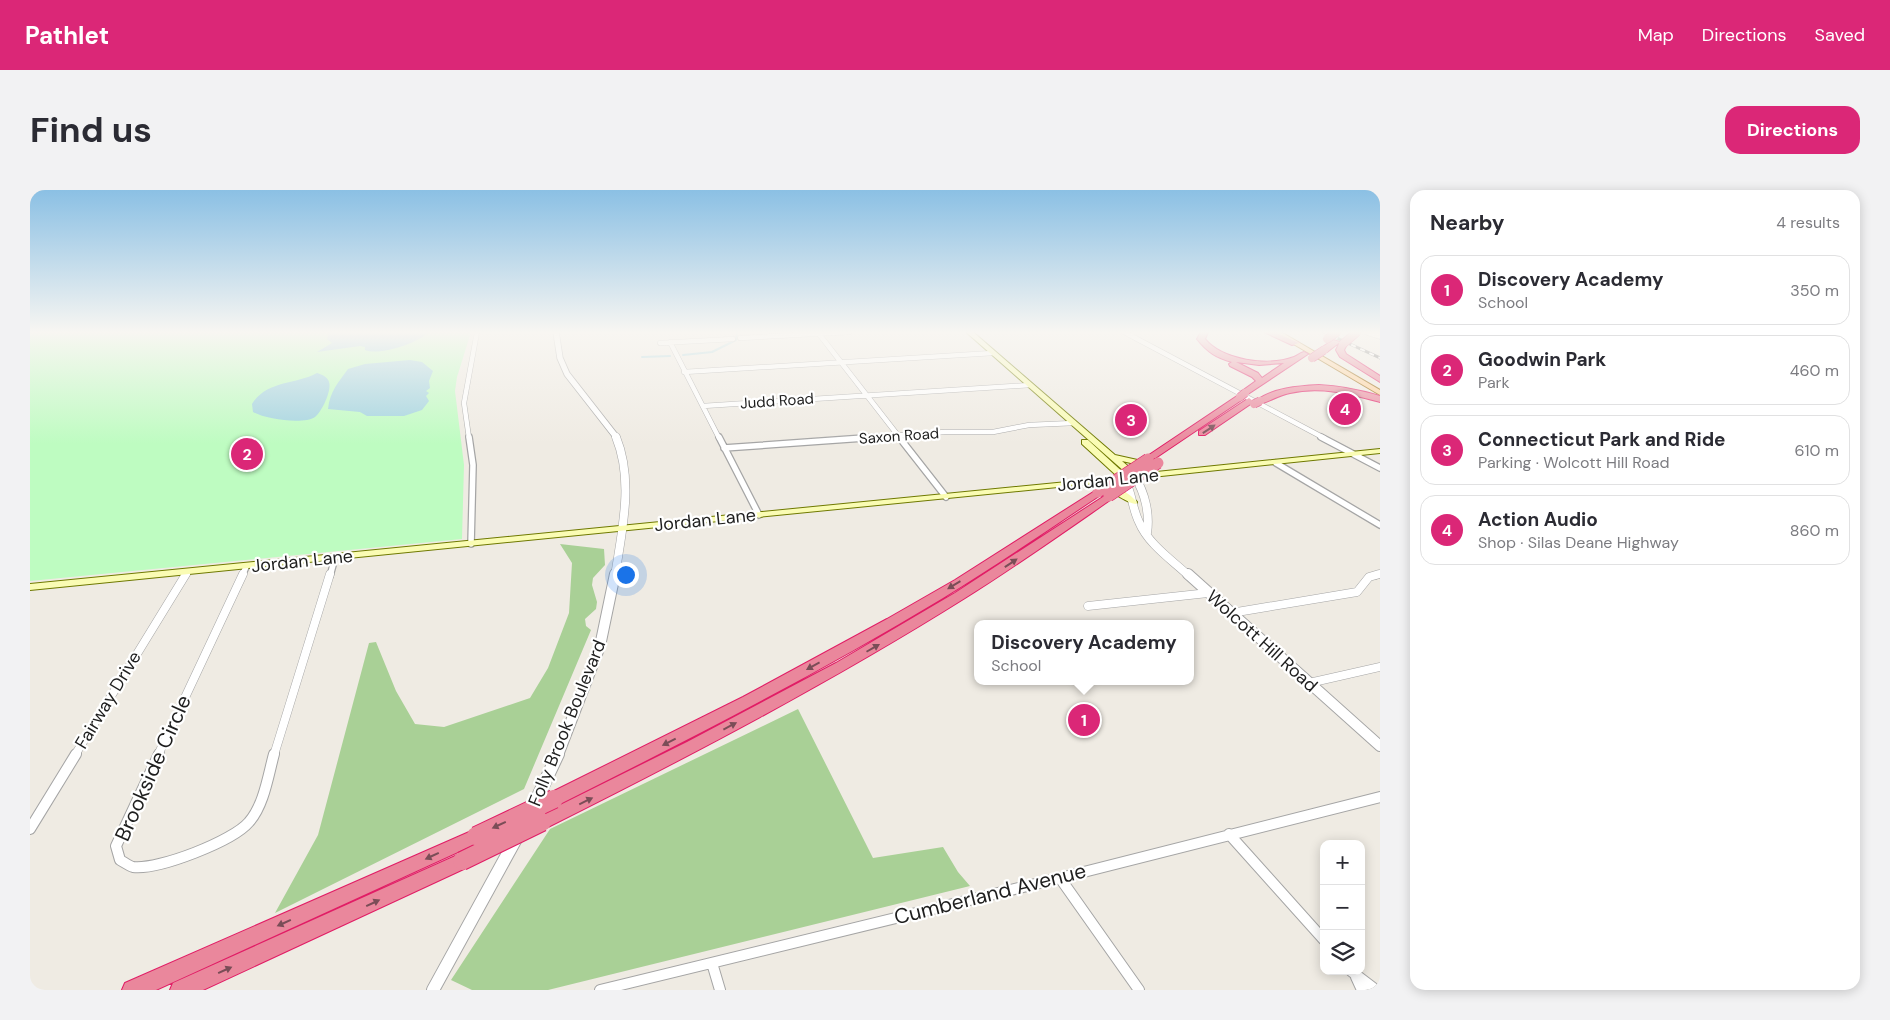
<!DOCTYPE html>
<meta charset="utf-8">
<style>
:root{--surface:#fff;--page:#f2f2f3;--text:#2b2b33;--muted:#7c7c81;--line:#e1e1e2;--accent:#db2777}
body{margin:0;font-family:"DM Sans",sans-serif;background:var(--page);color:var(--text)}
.controls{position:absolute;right:15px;bottom:15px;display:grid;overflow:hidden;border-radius:10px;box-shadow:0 2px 12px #0003}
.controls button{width:45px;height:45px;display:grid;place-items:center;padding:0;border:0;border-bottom:1px solid var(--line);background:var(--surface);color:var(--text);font:25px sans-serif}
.you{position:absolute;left:595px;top:384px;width:18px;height:18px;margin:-12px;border:4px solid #fff;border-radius:50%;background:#1a73e8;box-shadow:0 0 0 8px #1a73e833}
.badge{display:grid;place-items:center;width:32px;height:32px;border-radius:50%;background:var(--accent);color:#fff;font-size:16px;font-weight:700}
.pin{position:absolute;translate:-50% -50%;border:2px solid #fff;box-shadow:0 1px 5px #0006}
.popup{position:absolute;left:944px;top:430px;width:220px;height:65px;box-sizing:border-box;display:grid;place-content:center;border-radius:10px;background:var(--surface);filter:drop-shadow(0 1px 4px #0005);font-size:16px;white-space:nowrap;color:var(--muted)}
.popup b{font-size:19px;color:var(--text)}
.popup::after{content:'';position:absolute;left:50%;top:100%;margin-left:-10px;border:10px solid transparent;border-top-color:var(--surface)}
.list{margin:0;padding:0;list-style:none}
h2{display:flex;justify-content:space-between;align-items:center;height:65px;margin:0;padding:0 20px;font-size:21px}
h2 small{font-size:16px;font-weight:400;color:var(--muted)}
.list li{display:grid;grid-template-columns:32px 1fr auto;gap:15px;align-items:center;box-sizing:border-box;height:70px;margin:0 10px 10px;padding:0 10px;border:1px solid var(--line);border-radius:15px}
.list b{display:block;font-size:19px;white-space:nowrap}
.list p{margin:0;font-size:16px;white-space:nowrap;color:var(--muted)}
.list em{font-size:16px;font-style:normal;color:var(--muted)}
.icon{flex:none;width:28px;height:28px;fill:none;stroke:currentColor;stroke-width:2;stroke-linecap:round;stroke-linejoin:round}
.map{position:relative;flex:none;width:1350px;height:800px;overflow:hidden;border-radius:15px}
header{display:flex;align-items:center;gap:30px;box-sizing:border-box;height:70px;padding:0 25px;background:var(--accent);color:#fff}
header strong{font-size:24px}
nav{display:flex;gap:28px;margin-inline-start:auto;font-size:18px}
.intro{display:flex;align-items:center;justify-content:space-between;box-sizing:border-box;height:120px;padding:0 30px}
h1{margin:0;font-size:35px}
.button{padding:12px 22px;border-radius:15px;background:var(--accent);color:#fff;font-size:18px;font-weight:700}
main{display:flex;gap:30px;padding:0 30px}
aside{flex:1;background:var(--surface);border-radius:15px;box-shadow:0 2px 12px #0003}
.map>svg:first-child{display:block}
</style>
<header>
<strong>Pathlet</strong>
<nav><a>Map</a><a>Directions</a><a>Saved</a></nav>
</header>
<div class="intro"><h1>Find us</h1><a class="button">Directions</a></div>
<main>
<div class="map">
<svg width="1350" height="800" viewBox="0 0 1350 800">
<rect width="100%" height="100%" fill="#efebe3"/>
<path fill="#a9d096" d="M530,354L574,359L575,375L563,388L562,395L567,412L566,419L555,429L556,436L561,440L494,599L245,723L288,645L339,453L346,452L366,501L385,534L414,537L500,508L518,478L539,423L542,373Z
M768,519L843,668L913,657L928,682L940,696L518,800H442L421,790L520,639Z"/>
<path fill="#befcc1" d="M0,142H441L427,187L425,201L434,275L432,349L0,391Z"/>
<path fill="#a1d3df" d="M299,142H399C388,153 350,166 335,160V157L330,156L287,162L302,153L297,149Z
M380,170L392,172L403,181L399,191L400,198L396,201L399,203L396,206L399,211L392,220L374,226H337L330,222L298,219C300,201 308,193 318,179L335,174Z
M287,183C291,184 298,187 299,192C302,200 292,222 285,227C273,235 235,229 223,222L222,214C237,190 265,195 287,183Z"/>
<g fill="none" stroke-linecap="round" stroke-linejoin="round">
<path stroke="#a1d3df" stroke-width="2" d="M653,165L682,162L706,150L707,142
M612,167L640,166"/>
<defs>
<path id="minor-far3" d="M1094,142L1294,248
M789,144L870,248
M710,148L819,142
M640,152L689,248
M630,153L703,149
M654,182L963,163
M673,216L1000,195
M439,248L434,213L447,142
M831,248L915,242H963L999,235L1044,233"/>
<path id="minor-far2" d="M439,247L443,275L441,354
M689,247L729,325
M869,247L916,307
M1291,247L1350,278
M694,258L848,247
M1246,273L1350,335
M155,386L157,383
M212,386L216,377
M300,386L305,368
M1344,386L1350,384"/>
<path id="minor-far1" d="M1058,416L1178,403
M1201,423L1327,402L1339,387L1349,384
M1279,493L1350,477
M45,565L156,384
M128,565L213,384
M244,565L300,384"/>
<path id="minor" d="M129,564L86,656L90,670C94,672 99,676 103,677C129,680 203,651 219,632C234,615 238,586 244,564
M0,639L46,564
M1199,644L1294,750
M1030,688L1109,800
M682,773L690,800
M1321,781L1346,800
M1326,787L1332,800
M570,800L1030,688L1350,607"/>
<path id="tertiary-far3" d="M526,142L530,168L537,184L587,248
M1337,142L1350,146"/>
<path id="tertiary-far2" d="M1105,287C1115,303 1120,324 1117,343
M1094,288C1102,302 1102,318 1109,332C1118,354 1142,370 1159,386
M585,386C592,340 604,291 586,247"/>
<path id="tertiary-far1" d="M1158,384L1350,556
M528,565L570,456L585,384"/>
<path id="tertiary" d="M504,615L528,564
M403,800L487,647"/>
<path id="secondary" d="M936,142H943L1085,265L1121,273L1122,275L1118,277L1092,271L1107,284L1350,259V263L1103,289Z
M1052,250H1058L1097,286V290L0,400V394L1088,287L1052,254Z
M1077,296C1088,295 1100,304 1107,312L1106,314C1099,314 1085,303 1077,300Z"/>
<path id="primary" d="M1243,142H1251L1350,200V205Z"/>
<path id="motorway" d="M1171,142H1178L1175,149C1192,170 1238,177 1264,167C1267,166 1270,163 1274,162L1278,164L1215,206L1212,205V201L1226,191L1222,187L1200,176L1199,174L1202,172C1187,168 1177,162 1167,149ZM1206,172L1229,175L1254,173L1232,188L1228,183Z
M1234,142H1244L1269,153L1262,155Z
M1303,150L1310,152L1297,162H1291V158Z
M1310,152L1317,154L1314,160L1316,164L1350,186V192L1310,167L1306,160Z
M1289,195C1310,196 1330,200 1350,206V212C1320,204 1291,196 1260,203C1250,205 1240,211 1230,214L1226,211C1242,198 1269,196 1289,195Z
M1210,204L1214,207L1213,209L1121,271H1115L1113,269Z
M1219,208L1223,211L1222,213L1175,245H1169V241Z
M1068,299L1072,300L1073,302L1072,304C1019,339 967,375 913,408C789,483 660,549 530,614L524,616L518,614L516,609L518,604L713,507L857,429L925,390Z
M1079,303L1084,306L1083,308C1034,342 986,376 935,408C801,492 660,566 518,637L512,639L506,637L503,632L506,627L657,552L806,473L925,403Z
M446,639L452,641L455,646L452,651L126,800H92L95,793Z
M432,663L438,665L441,671L438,677L173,800H140L143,793Z"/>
</defs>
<use href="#minor-far3" stroke="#a5a5a5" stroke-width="5.5"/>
<use href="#minor-far2" stroke="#a5a5a5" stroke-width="8"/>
<use href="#minor-far1" stroke="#a5a5a5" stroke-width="9"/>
<use href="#minor" stroke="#a5a5a5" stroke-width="12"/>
<use href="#tertiary-far3" stroke="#a5a5a5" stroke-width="7"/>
<use href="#tertiary-far2" stroke="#a5a5a5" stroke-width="9"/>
<use href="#tertiary-far1" stroke="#a5a5a5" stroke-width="12"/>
<use href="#tertiary" stroke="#a5a5a5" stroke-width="14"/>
<use href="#secondary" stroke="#6f7900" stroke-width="2"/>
<use href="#primary" stroke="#976100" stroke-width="2"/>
<use href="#motorway" stroke="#e11c65" stroke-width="2"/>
<use href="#minor-far3" stroke="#fff" stroke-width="4.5"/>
<use href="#minor-far2" stroke="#fff" stroke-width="5.5"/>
<use href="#minor-far1" stroke="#fff" stroke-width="8"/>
<use href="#minor" stroke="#fff" stroke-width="10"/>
<use href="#tertiary-far3" stroke="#fff" stroke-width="5.5"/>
<use href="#tertiary-far2" stroke="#fff" stroke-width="8"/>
<use href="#tertiary-far1" stroke="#fff" stroke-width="10"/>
<use href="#tertiary" stroke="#fff" stroke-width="12"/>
<use href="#secondary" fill="#fafcb4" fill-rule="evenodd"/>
<use href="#primary" fill="#ffd098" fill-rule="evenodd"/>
<use href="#motorway" fill="#ea879c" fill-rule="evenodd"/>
<defs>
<path id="rail" d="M1294,142L1350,168"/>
</defs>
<use href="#rail" stroke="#6c6c6c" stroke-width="3"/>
<use href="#rail" stroke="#fff" stroke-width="2" stroke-dasharray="5" stroke-linecap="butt"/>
<defs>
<path id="motorway-bridge-far2" d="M1297,149L1307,142
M1313,154L1327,142
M1282,168L1294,160
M1210,207L1215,203
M1224,214L1230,211"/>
<path id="motorway-bridge-far1" d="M1068,302L1118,269
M1079,306L1128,273"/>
<path id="motorway-bridge" d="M446,646L524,609
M432,671L512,632"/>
</defs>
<use href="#motorway-bridge-far2" stroke="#e11c65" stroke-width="9" stroke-linecap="butt"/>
<use href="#motorway-bridge-far1" stroke="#e11c65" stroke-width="12" stroke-linecap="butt"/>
<use href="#motorway-bridge" stroke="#e11c65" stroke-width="20" stroke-linecap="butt"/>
<use href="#motorway-bridge-far2" stroke="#ea879c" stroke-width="8"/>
<use href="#motorway-bridge-far1" stroke="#ea879c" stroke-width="11"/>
<use href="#motorway-bridge" stroke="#ea879c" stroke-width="18"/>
</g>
<defs><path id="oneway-solid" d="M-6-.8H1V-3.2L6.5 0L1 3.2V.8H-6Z" transform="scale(1.25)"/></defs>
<g fill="#7a4d57">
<use href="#oneway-solid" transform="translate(1179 239) rotate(-34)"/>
<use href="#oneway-solid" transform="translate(981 373) rotate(-34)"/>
<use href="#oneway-solid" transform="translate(924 395) rotate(149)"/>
<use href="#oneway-solid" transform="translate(843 458) rotate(-30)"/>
<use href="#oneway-solid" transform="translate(783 476) rotate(151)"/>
<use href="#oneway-solid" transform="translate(700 536) rotate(-28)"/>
<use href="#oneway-solid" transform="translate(639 552) rotate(153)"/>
<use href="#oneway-solid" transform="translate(556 611) rotate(-26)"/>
<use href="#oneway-solid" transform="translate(469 635) rotate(155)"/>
<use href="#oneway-solid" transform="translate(402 666) rotate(155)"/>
<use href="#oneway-solid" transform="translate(343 713) rotate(-25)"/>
<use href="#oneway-solid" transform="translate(254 733) rotate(156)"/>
<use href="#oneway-solid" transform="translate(195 780) rotate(-24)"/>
</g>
<linearGradient id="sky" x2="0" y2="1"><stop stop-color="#8bc0e4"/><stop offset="0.56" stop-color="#f8f6f2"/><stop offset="1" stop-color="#f8f6f2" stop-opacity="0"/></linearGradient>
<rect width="1350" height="254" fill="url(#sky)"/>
<g text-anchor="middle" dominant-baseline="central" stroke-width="4.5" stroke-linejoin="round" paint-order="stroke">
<g font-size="15" fill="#1e1e1e" stroke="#fff">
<text transform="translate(747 211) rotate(-4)">Judd Road</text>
<text transform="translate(869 246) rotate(-4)">Saxon Road</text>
</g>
<g font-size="18" fill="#1e1e1e" stroke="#fff">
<text transform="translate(1078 290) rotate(-6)">Jordan Lane</text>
<text transform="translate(675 330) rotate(-6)">Jordan Lane</text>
<text transform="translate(272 371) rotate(-6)">Jordan Lane</text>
<text transform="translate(1232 451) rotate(42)">Wolcott Hill Road</text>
<text transform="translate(78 510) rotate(-59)">Fairway Drive</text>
<text transform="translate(537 533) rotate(-68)">Folly Brook Boulevard</text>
</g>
<g font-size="21" fill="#1e1e1e" stroke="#fff">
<text transform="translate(123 578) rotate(-66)">Brookside Circle</text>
<text transform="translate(960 704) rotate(-14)">Cumberland Avenue</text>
</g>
</g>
</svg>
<div class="controls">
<button>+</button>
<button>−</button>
<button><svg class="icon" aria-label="layers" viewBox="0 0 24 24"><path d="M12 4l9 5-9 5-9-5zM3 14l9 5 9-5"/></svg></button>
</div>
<div class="you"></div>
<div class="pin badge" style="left:1054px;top:530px">1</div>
<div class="popup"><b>Discovery Academy</b>School</div>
<div class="pin badge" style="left:217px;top:264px">2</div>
<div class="pin badge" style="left:1101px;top:230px">3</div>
<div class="pin badge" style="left:1315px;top:219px">4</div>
</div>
<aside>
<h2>Nearby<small>4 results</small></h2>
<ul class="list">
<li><span class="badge">1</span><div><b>Discovery Academy</b><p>School</p></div><em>350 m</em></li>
<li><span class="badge">2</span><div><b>Goodwin Park</b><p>Park</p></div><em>460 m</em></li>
<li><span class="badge">3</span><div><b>Connecticut Park and Ride</b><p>Parking · Wolcott Hill Road</p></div><em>610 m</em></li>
<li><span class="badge">4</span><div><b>Action Audio</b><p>Shop · Silas Deane Highway</p></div><em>860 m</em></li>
</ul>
</aside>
</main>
